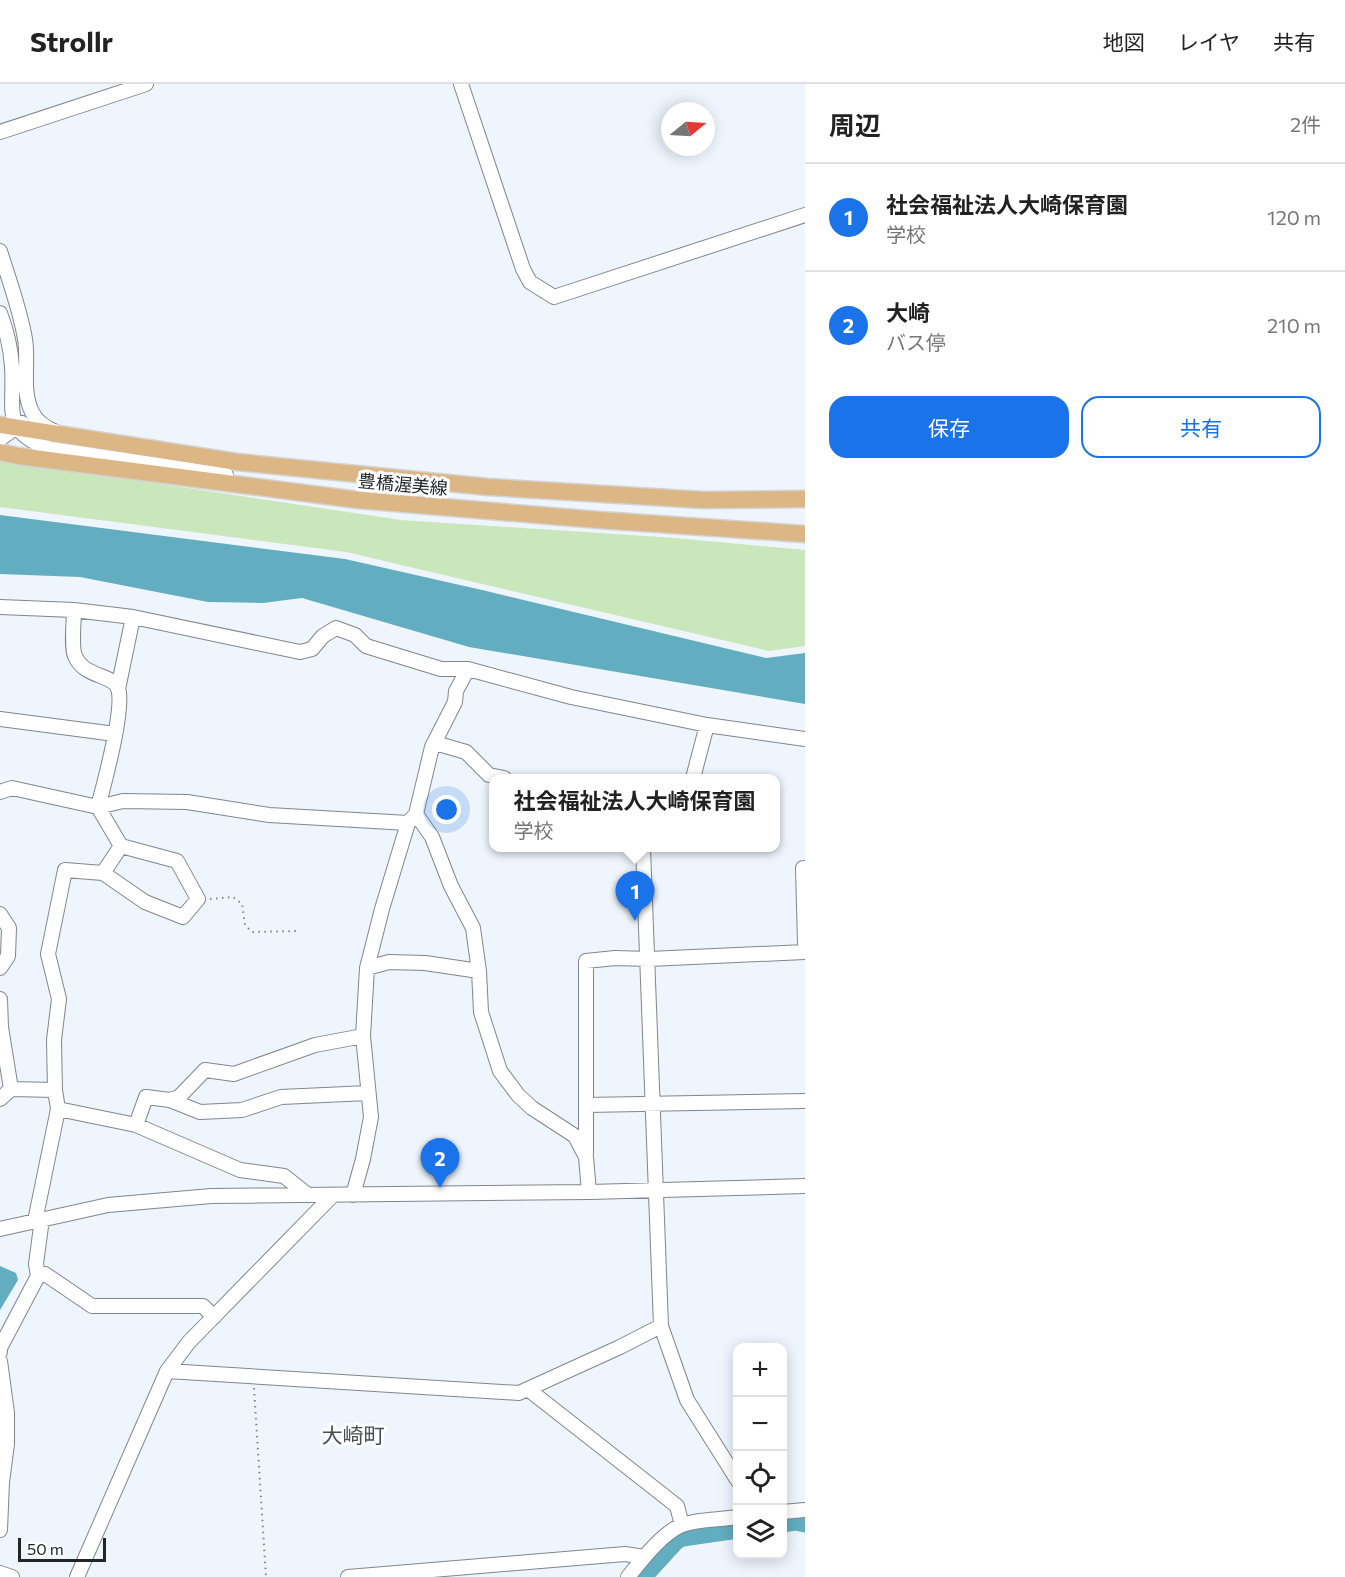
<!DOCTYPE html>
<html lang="ja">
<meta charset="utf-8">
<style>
:root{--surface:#fff;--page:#f2f2f2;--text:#222;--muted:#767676;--line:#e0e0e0;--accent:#1a73e8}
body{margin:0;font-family:Commissioner,"Noto Sans JP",sans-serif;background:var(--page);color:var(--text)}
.controls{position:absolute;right:18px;bottom:18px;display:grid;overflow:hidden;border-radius:12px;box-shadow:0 3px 15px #0003}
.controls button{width:54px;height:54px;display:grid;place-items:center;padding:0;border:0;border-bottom:2px solid var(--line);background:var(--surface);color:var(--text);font:30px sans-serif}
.compass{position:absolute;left:661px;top:18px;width:54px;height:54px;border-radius:50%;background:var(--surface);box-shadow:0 3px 15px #0003;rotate:72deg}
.scale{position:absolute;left:18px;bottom:15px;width:88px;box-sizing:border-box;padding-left:6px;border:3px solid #222427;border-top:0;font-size:16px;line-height:21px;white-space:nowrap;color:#222427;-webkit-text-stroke:4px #fff;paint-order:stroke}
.you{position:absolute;left:447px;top:726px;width:21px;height:21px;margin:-15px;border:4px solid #fff;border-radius:50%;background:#1a73e8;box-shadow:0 0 0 9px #1a73e833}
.badge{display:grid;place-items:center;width:39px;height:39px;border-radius:50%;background:var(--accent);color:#fff;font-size:20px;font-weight:700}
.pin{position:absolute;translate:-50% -50px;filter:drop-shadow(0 2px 3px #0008)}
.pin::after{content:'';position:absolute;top:32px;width:21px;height:18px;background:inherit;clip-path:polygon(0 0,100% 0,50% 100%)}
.popup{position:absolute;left:489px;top:690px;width:291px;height:78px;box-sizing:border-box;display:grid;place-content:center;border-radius:12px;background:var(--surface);filter:drop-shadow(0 2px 4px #0005);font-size:20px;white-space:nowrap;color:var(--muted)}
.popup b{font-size:22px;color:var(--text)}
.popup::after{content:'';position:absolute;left:50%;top:100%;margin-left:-12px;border:12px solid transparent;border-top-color:var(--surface)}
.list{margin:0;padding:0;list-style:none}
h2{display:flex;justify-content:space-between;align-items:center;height:78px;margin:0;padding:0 24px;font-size:26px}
h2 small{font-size:20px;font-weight:400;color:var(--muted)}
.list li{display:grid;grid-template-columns:39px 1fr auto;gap:18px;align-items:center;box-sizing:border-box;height:108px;padding:0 24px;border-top:2px solid var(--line)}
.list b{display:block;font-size:22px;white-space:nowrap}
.list p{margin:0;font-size:20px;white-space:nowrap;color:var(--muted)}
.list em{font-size:20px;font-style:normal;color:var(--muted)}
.actions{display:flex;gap:12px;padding:18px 24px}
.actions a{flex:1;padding:14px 0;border:2px solid var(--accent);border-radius:18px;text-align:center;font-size:21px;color:var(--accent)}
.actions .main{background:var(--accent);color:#fff}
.icon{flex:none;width:33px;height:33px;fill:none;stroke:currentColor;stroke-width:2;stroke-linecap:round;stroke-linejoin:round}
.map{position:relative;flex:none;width:805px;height:1493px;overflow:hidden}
header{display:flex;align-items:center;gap:36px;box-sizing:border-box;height:84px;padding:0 30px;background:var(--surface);border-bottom:2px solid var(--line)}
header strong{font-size:28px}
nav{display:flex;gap:33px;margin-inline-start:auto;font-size:21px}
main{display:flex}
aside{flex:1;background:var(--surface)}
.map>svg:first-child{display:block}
</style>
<header>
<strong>Strollr</strong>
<nav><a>地図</a><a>レイヤ</a><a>共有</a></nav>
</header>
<main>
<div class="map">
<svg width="805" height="1493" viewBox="0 0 805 1493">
<rect width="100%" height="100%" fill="#eef5fc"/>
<path fill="#cae6bb" d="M0,376L401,436L675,454L805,466V562L769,567L346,468L0,423Z"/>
<path fill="#62aec0" d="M0,431L345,475L482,506L766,574L805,569V620L469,563L302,514L263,519L208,518L80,493L0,490Z
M0,1182L16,1189L18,1196L0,1226Z"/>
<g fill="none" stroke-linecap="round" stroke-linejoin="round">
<path stroke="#62aec0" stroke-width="21" d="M782,1438L795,1436L805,1438
M641,1493L675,1456L682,1452L738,1444"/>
<defs>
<path id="minor" d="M461,0L523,185L530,198L554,213L805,131
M0,48L146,0
M0,167C9,196 20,225 25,255C29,279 21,306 32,328C37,339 46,344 56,348
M0,229C6,245 11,266 12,283C15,326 0,347 50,365L226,391
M0,355L22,339
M0,523L74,526L133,533L300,568L312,565L323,552L336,544L355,551L366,562L441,585H468L571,613L707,641L805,655
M118,605L133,533
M0,635L115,650
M435,659L466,668L489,691L504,694
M693,694L707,641
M0,708L12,704L98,723L123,717L187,718L269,731L408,739
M416,730L432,753L451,802L473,844L479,887L481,928L500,987L518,1011L532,1024L575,1052L586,1073L589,1108
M643,764L661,1242L687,1316L738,1397
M805,784H803L805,860
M103,789L121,762
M0,830L9,844L8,872L0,884
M367,884L389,878L425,879L479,887
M0,915L1,943L11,1005
M55,1006L54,956L59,915L48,870L65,786L103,789L145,818L183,833L198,815L177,777L121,762L98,723C104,700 125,624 118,604C113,590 84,594 75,572C71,563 74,537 74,526
M0,1015L11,1005L55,1006L58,1025L35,1137
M170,1016L200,1028L242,1026L281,1013L368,1009
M586,1021L805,1017
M58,1025L136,1041L240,1086L284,1092L308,1111
M136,1041L146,1013L170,1016L179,1013L205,986L234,990L315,961L363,952
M586,1069V877L615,874L649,875L805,868
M353,1111L363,1075L371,1033L363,952L367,884L382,825L408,739L416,730L432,663L455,618L456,607L468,585
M0,1145L108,1121L211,1112L589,1108L805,1102
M38,1192L45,1190L92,1222H203L214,1233
M0,1268V1264L38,1192L36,1180L42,1135
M0,1277L7,1329V1360L2,1398L0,1446
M167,1287L519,1309L620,1263L661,1242
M529,1306L677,1422L682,1441
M782,1428L805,1426
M0,1489L12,1493
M77,1493L167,1287L189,1258L333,1111
M348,1493L625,1470L644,1473
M628,1493C641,1477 662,1449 682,1441C698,1435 720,1436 738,1433"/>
<path id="major" d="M0,341L237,378L488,403L703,416L805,415
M0,368L18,372L358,416L599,436L805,450"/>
</defs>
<use href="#minor" stroke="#80868c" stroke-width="16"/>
<use href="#major" stroke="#d3d3d4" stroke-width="19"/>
<path stroke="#7f8489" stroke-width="2" stroke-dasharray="1.5 4.5" stroke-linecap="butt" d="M210,815L233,813L242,820L245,841L252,848L299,847
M254,1304L266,1493"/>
<use href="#minor" stroke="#fff" stroke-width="14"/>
<use href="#major" stroke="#dcb785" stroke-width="16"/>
</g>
<g text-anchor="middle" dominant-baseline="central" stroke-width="6" stroke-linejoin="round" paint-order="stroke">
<g font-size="18" fill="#222427" stroke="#fff">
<text transform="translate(403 400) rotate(5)">豊橋渥美線</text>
</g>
<g font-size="21" fill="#474d52" stroke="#fff">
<text x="353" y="1350">大崎町</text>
</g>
</g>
</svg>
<div class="controls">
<button>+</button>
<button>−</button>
<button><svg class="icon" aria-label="locate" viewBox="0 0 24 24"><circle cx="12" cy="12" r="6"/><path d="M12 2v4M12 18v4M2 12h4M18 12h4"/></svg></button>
<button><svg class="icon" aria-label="layers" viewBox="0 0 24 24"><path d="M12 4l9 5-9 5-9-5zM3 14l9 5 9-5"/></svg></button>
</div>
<svg class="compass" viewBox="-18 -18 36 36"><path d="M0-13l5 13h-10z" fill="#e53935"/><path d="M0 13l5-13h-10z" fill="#767676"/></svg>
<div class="scale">50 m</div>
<div class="you"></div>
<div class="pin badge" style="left:635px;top:837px">1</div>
<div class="popup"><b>社会福祉法人大崎保育園</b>学校</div>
<div class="pin badge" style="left:440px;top:1104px">2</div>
</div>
<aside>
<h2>周辺<small>2件</small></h2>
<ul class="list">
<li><span class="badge">1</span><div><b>社会福祉法人大崎保育園</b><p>学校</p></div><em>120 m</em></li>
<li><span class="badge">2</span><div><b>大崎</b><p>バス停</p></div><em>210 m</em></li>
</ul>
<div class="actions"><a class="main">保存</a><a>共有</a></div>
</aside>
</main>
